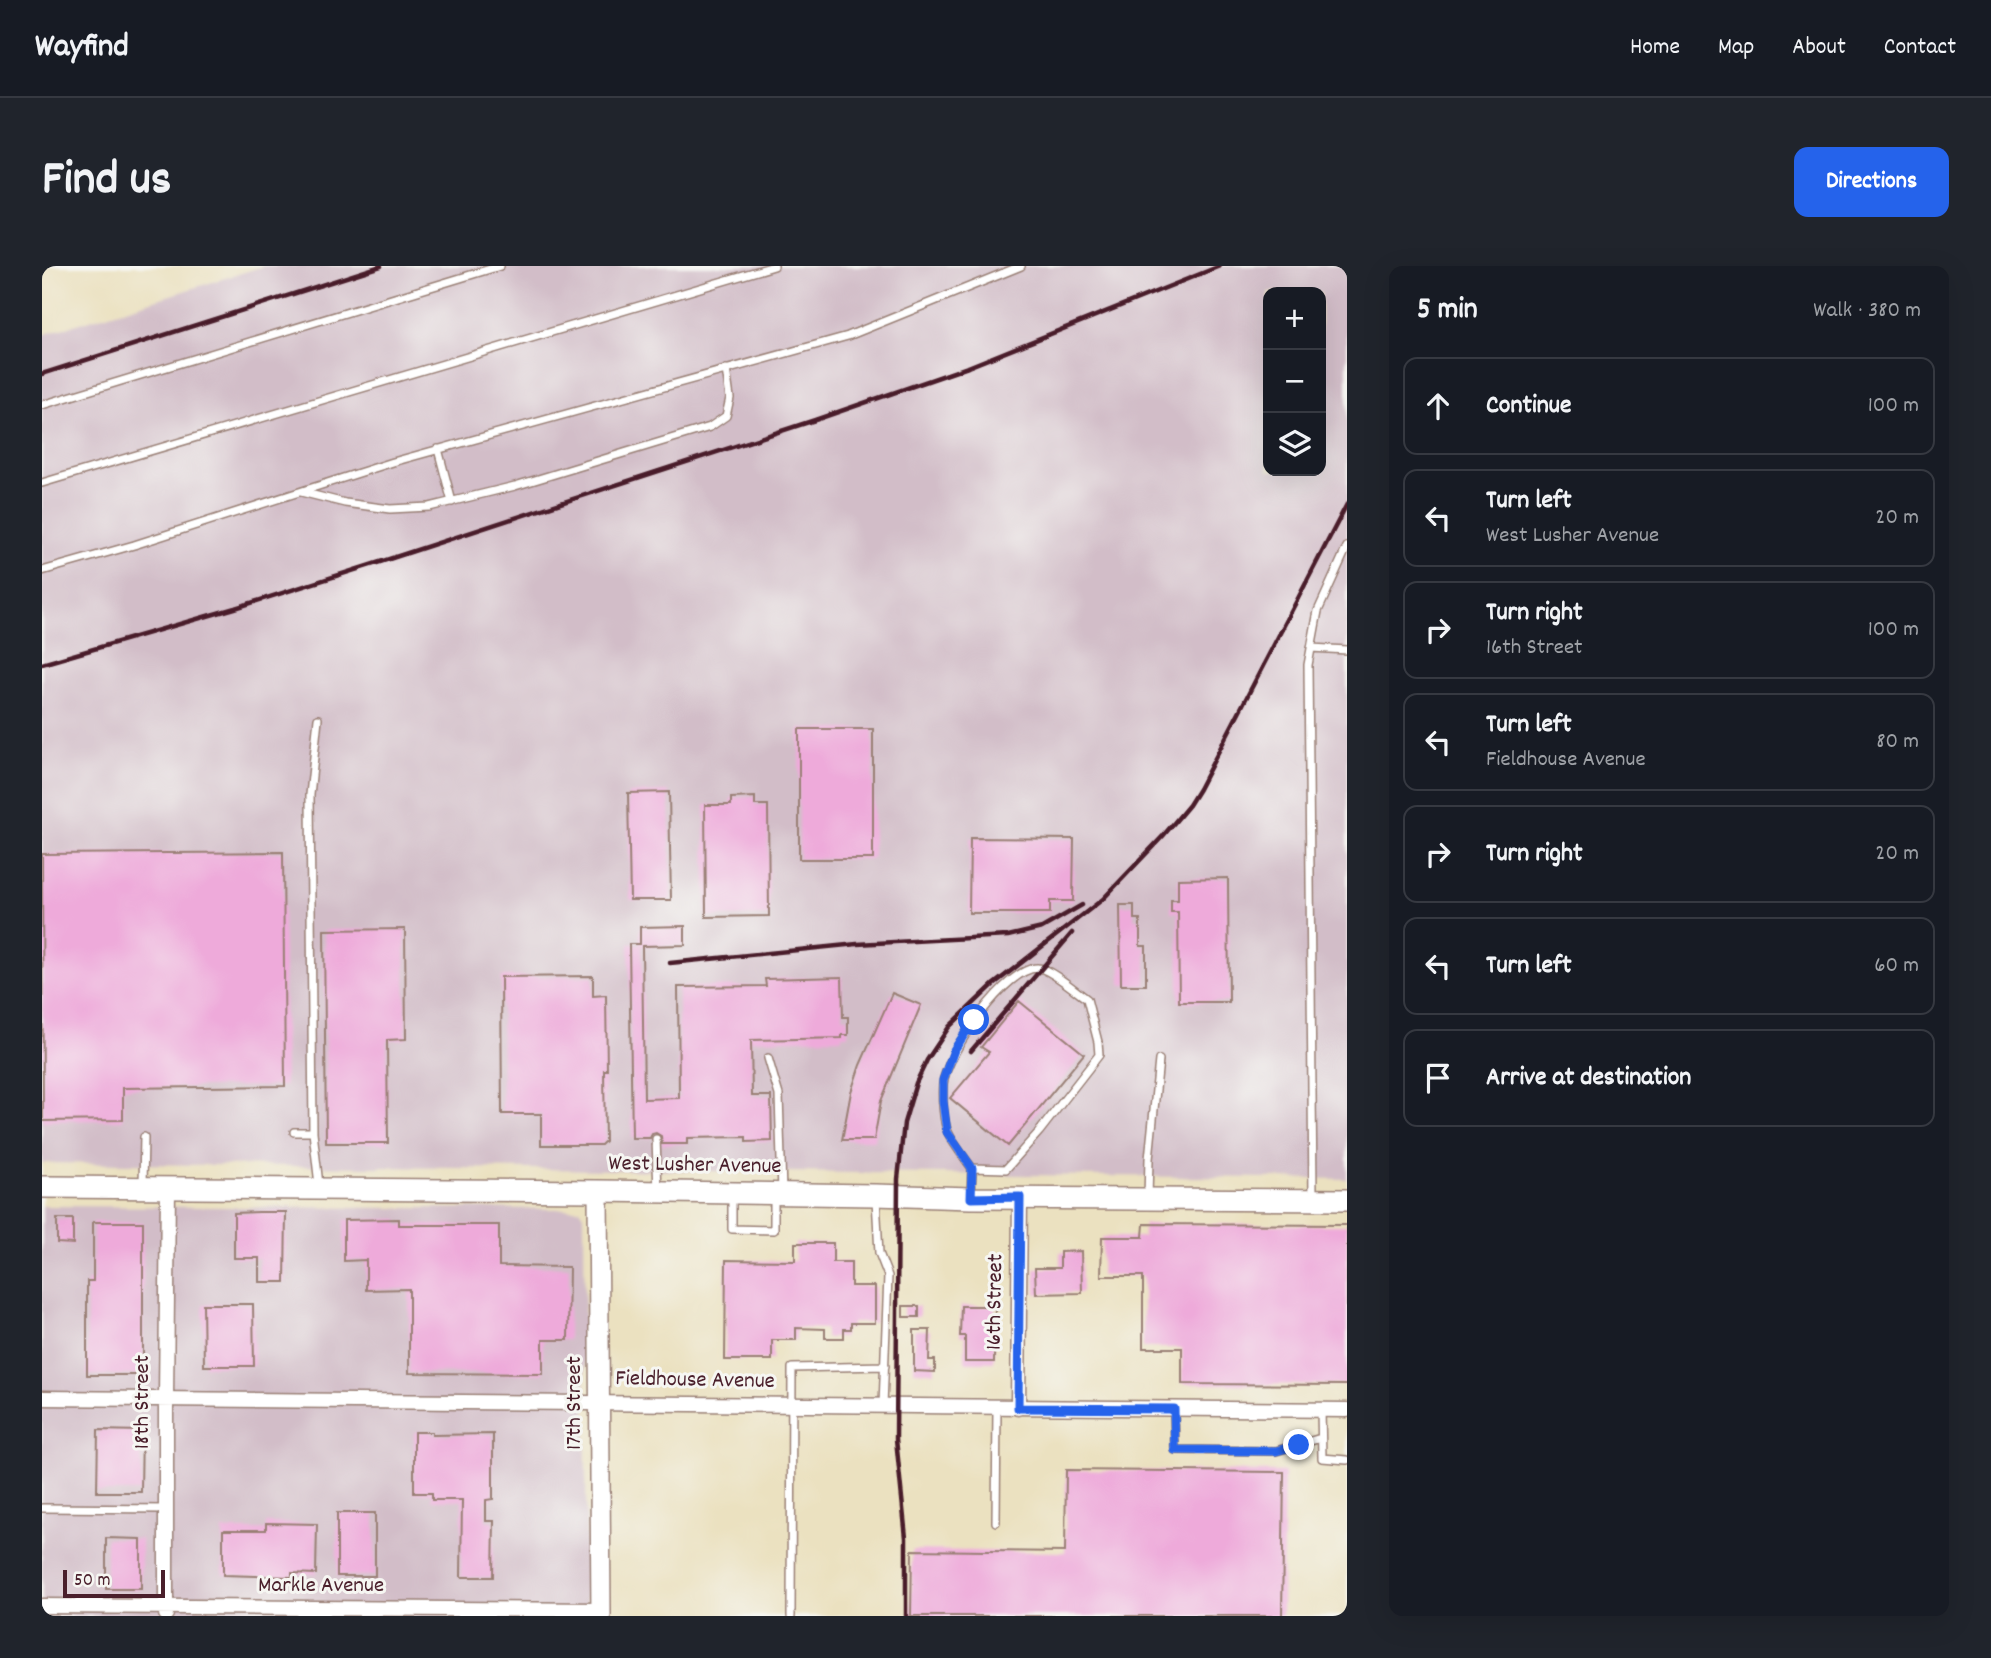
<!DOCTYPE html>
<meta charset="utf-8">
<style>
:root{--surface:#171b24;--page:#20242c;--text:#f1f3f6;--muted:#9ea1a6;--line:#363941;--accent:#2563eb}
body{margin:0;font-family:Dekko,sans-serif;background:var(--page);color:var(--text)}
.controls{position:absolute;right:21px;top:21px;display:grid;overflow:hidden;border-radius:14px;box-shadow:0 7px 28px #0002}
.controls button{width:63px;height:63px;display:grid;place-items:center;padding:0;border:0;border-bottom:2px solid var(--line);background:var(--surface);color:var(--text);font:35px sans-serif}
.scale{position:absolute;left:21px;bottom:18px;width:102px;box-sizing:border-box;padding-left:7px;border:4px solid #4a1f2b;border-top:0;font-size:19px;line-height:24px;white-space:nowrap;color:#4a1f2b;-webkit-text-stroke:5px #f6f6f2;paint-order:stroke}
.stop{position:absolute;width:21px;height:21px;margin:-16px;border:5px solid #2563eb;border-radius:50%;background:#fff}
.stop.end{background:#2563eb;border-color:#fff;box-shadow:0 2px 7px #0008}
.list{margin:0;padding:0;list-style:none}
h2{display:flex;justify-content:space-between;align-items:center;height:91px;margin:0;padding:0 28px;font-size:30px}
h2 small{font-size:23px;font-weight:400;color:var(--muted)}
.list li{display:grid;grid-template-columns:46px 1fr auto;gap:21px;align-items:center;box-sizing:border-box;height:98px;margin:0 14px 14px;padding:0 14px;border:2px solid var(--line);border-radius:14px}
.list b{display:block;font-size:26px;white-space:nowrap}
.list p{margin:0;font-size:23px;white-space:nowrap;color:var(--muted)}
.list em{font-size:23px;font-style:normal;color:var(--muted)}
.icon{flex:none;width:38px;height:38px;fill:none;stroke:currentColor;stroke-width:2;stroke-linecap:round;stroke-linejoin:round}
.map{position:relative;flex:none;width:1305px;height:1350px;overflow:hidden;border-radius:14px}
header{display:flex;align-items:center;gap:42px;box-sizing:border-box;height:98px;padding:0 35px;background:var(--surface);border-bottom:2px solid var(--line)}
header strong{font-size:33px}
nav{display:flex;gap:38px;margin-inline-start:auto;font-size:24px}
.intro{display:flex;align-items:center;justify-content:space-between;box-sizing:border-box;height:168px;padding:0 42px}
h1{margin:0;font-size:49px}
.button{padding:18px 32px;border-radius:14px;background:var(--accent);color:#fff;font-size:24px;font-weight:700}
main{display:flex;gap:42px;padding:0 42px}
aside{flex:1;background:var(--surface);border-radius:14px;box-shadow:0 7px 28px #0002}
.map>svg:first-child{display:block}
</style>
<header>
<strong>Wayfind</strong>
<nav><a>Home</a><a>Map</a><a>About</a><a>Contact</a></nav>
</header>
<div class="intro"><h1>Find us</h1><a class="button">Directions</a></div>
<main>
<div class="map">
<svg width="1305" height="1350" viewBox="0 0 1305 1350">
<rect width="100%" height="100%" fill="#f6f6f2"/>
<filter id="ink" filterUnits="userSpaceOnUse"><feTurbulence type="fractalNoise" baseFrequency=".0143" numOctaves="2"/><feDisplacementMap in="SourceGraphic" scale="14" xChannelSelector="R" yChannelSelector="G"/><feConvolveMatrix kernelMatrix="1 2 1 2 8 2 1 2 1" color-interpolation-filters="sRGB"/></filter>
<filter id="wash" filterUnits="userSpaceOnUse"><feTurbulence type="fractalNoise" baseFrequency=".00686" numOctaves="4" result="noise"/><feDisplacementMap in="SourceGraphic" scale="28" xChannelSelector="R" yChannelSelector="G"/><feGaussianBlur stdDeviation="1.57" result="paint"/><feColorMatrix in="noise" values="0 0 0 0 0 0 0 0 0 0 0 0 0 0 0 0 0 1.4 0 .05"/><feComposite in="paint" operator="in"/></filter>
<g filter="url(#wash)">
<rect width="100%" height="100%" fill="#ebe1c0"/>
<path fill="#d2bdc8" fill-rule="evenodd" d="M222,0H1305V913L0,897V69ZM1226,26H1279V205H1226Z
M0,940L538,943L542,949L545,1350H0Z"/>
<g id="blocks">
<path fill="#eeaada" d="M757,463H831V593H757Z
M627,526L629,634H588L586,527Z
M713,531V539H726L727,650L664,651L663,539H689V532Z
M928,572L1032,573L1031,635H1008V647H927Z
M241,586L243,820L81,822V854L1,855L0,588Z
M1186,612L1187,736H1137L1136,646H1129V634H1136V613Z
M1078,639H1092V653H1098V680H1104V719H1079Z
M643,660V679L600,680L602,833L637,832L636,721L724,720L723,713L800,711L801,751H806V769H800V772L709,774L710,830H729L730,875L704,876V871L645,872V878H620L619,870L614,867L610,868L608,872H590L587,678H598V661Z
M363,663L364,773L345,774L346,877H284L282,664Z
M551,710V730L564,729L565,804H562L563,875L559,879H499V848H460L459,711Z
M850,727L879,739L839,835L832,874H800L809,826L818,799Z
M977,735L1042,788L966,880L908,832L947,786L939,781Z
M217,946H244L243,1016H217V992H192V947Z
M15,953H31V978L15,977Z
M357,953V959H457V1000L527,1001L526,1074H501V1108L367,1107V1023L324,1024V994L302,995V954Z
M51,956H101V1109H45V1015H51Z
M1102,958L1305,959V1119L1140,1118V1082H1101V1010H1059L1060,971H1101Z
M753,977H791V996H809V1020H833V1057H809V1063H802V1072H783V1063L754,1062V1074H730V1094H683L684,994L753,995Z
M1039,985L1040,1027L994,1028L993,1002H1018V986Z
M161,1038H211L212,1100H162Z
M861,1040H877V1051H861Z
M919,1040H953L952,1096H923V1070H918Z
M872,1064H888L887,1094H893V1106L872,1105Z
M56,1164L100,1165L99,1226H55Z
M372,1166H390V1169L451,1168V1233L444,1234V1255H452L451,1311H419L420,1234H390V1227H372Z
M1024,1204L1242,1206L1240,1350H869L870,1284L1023,1286Z
M295,1247H333V1310H295Z
M224,1257L275,1258L274,1308L250,1307V1311L181,1309V1264H224Z
M64,1272L99,1273V1323H64Z"/>
</g>
</g>
<g filter="url(#ink)">
<use href="#blocks" fill-opacity="0" stroke="#9a8076" stroke-width="2"/>
<g fill="none" stroke-linecap="round" stroke-linejoin="round">
<defs>
<path id="lane" d="M0,139L458,0
M396,183L410,236
M0,217L732,0
M259,226L303,237L348,243L387,241L473,220L668,161L684,150L688,132L684,103
M0,305L92,279L351,196L806,70L979,0
M1269,382L1305,384
M276,453L268,529L271,866L277,919
M726,792L737,829L740,926
M252,866H271
M614,873L616,925
M101,918L102,871
M1271,930L1266,399L1276,345L1305,281
M690,931V963L732,964V930
M929,931L930,902L964,903L997,866L1057,789L1056,776L1045,733C1035,726 1007,702 996,702C965,700 904,788 901,818C900,830 901,855 906,866C911,878 922,891 930,902
M1106,932L1107,893L1117,794
M834,933L837,987L846,1010L841,1139
M1132,1143L1133,1184L1234,1185L1279,1172
M1279,1144L1280,1192L1305,1194
M0,1242L124,1243
M954,1256L955,1142
M749,1350L750,1102L843,1100"/>
<path id="street" d="M0,1132L1305,1144
M976,1142L978,931
M0,1340L559,1344
M124,1348V1134L126,922"/>
<path id="secondary" d="M556,925L559,1350"/>
<path id="primary" d="M0,921L556,925L833,929L929,932L1305,934"/>
</defs>
<use href="#lane" stroke="#9a8076" stroke-width="10"/>
<use href="#street" stroke="#9a8076" stroke-width="17"/>
<use href="#secondary" stroke="#9a8076" stroke-width="22"/>
<use href="#primary" stroke="#9a8076" stroke-width="24"/>
<use href="#lane" stroke="#fff" stroke-width="7"/>
<use href="#street" stroke="#fff" stroke-width="14"/>
<use href="#secondary" stroke="#fff" stroke-width="19"/>
<use href="#primary" stroke="#fff" stroke-width="21"/>
<path stroke="#4a1f2b" stroke-width="4.5" d="M0,108L339,0
M0,398L193,342L338,296L773,154L926,101L1178,0
M628,697L815,678L966,670L1000,662L1040,639
M929,785L1030,667
M864,1350V1272L854,1173L856,913L862,857L874,817L885,794L907,761L952,718L1061,633L1121,570L1147,539L1157,523L1305,238"/>
</g>
</g>
<g fill="none" stroke-linecap="round" stroke-linejoin="round" filter="url(#ink)">
<path stroke="#2563eb" stroke-width="9" d="M932,754L912,784L901,814V835L905,866L930,902L929,932L978,931L976,1142L1132,1143L1133,1184L1234,1185L1257,1179"/>
</g>
<g text-anchor="middle" dominant-baseline="central" stroke-width="6" stroke-linejoin="round" paint-order="stroke">
<g font-size="23" fill="#4a1f2b" stroke="#f6f6f2">
<text transform="translate(653 900) rotate(1)">West Lusher Avenue</text>
<text transform="translate(954 1036) rotate(-89)">16th Street</text>
<text transform="translate(653 1115) rotate(1)">Fieldhouse Avenue</text>
<text transform="translate(101 1136) rotate(-90)">18th Street</text>
<text transform="translate(533 1137) rotate(-90)">17th Street</text>
<text x="279" y="1320">Markle Avenue</text>
</g>
</g>
</svg>
<div class="controls">
<button>+</button>
<button>−</button>
<button><svg class="icon" aria-label="layers" viewBox="0 0 24 24"><path d="M12 4l9 5-9 5-9-5zM3 14l9 5 9-5"/></svg></button>
</div>
<div class="scale">50 m</div>
<div class="stop" style="left:932px;top:754px"></div>
<div class="stop end" style="left:1257px;top:1179px"></div>
</div>
<aside>
<h2>5 min<small>Walk · 380 m</small></h2>
<ul class="list">
<li><svg class="icon" aria-label="ahead" viewBox="0 0 24 24"><path d="M12 20V5M6 11l6-6 6 6"/></svg><div><b>Continue</b></div><em>100 m</em></li>
<li><svg class="icon" aria-label="left" viewBox="0 0 24 24"><path d="M17 20v-9H6M10 6l-5 5 5 5"/></svg><div><b>Turn left</b><p>West Lusher Avenue</p></div><em>20 m</em></li>
<li><svg class="icon" aria-label="right" viewBox="0 0 24 24"><path d="M7 20v-9h11M14 6l5 5-5 5"/></svg><div><b>Turn right</b><p>16th Street</p></div><em>100 m</em></li>
<li><svg class="icon" aria-label="left" viewBox="0 0 24 24"><path d="M17 20v-9H6M10 6l-5 5 5 5"/></svg><div><b>Turn left</b><p>Fieldhouse Avenue</p></div><em>80 m</em></li>
<li><svg class="icon" aria-label="right" viewBox="0 0 24 24"><path d="M7 20v-9h11M14 6l5 5-5 5"/></svg><div><b>Turn right</b></div><em>20 m</em></li>
<li><svg class="icon" aria-label="left" viewBox="0 0 24 24"><path d="M17 20v-9H6M10 6l-5 5 5 5"/></svg><div><b>Turn left</b></div><em>60 m</em></li>
<li><svg class="icon" aria-label="arrive" viewBox="0 0 24 24"><path d="M6 21V4h12l-3 4 3 4H6"/></svg><div><b>Arrive at destination</b></div></li>
</ul>
</aside>
</main>
